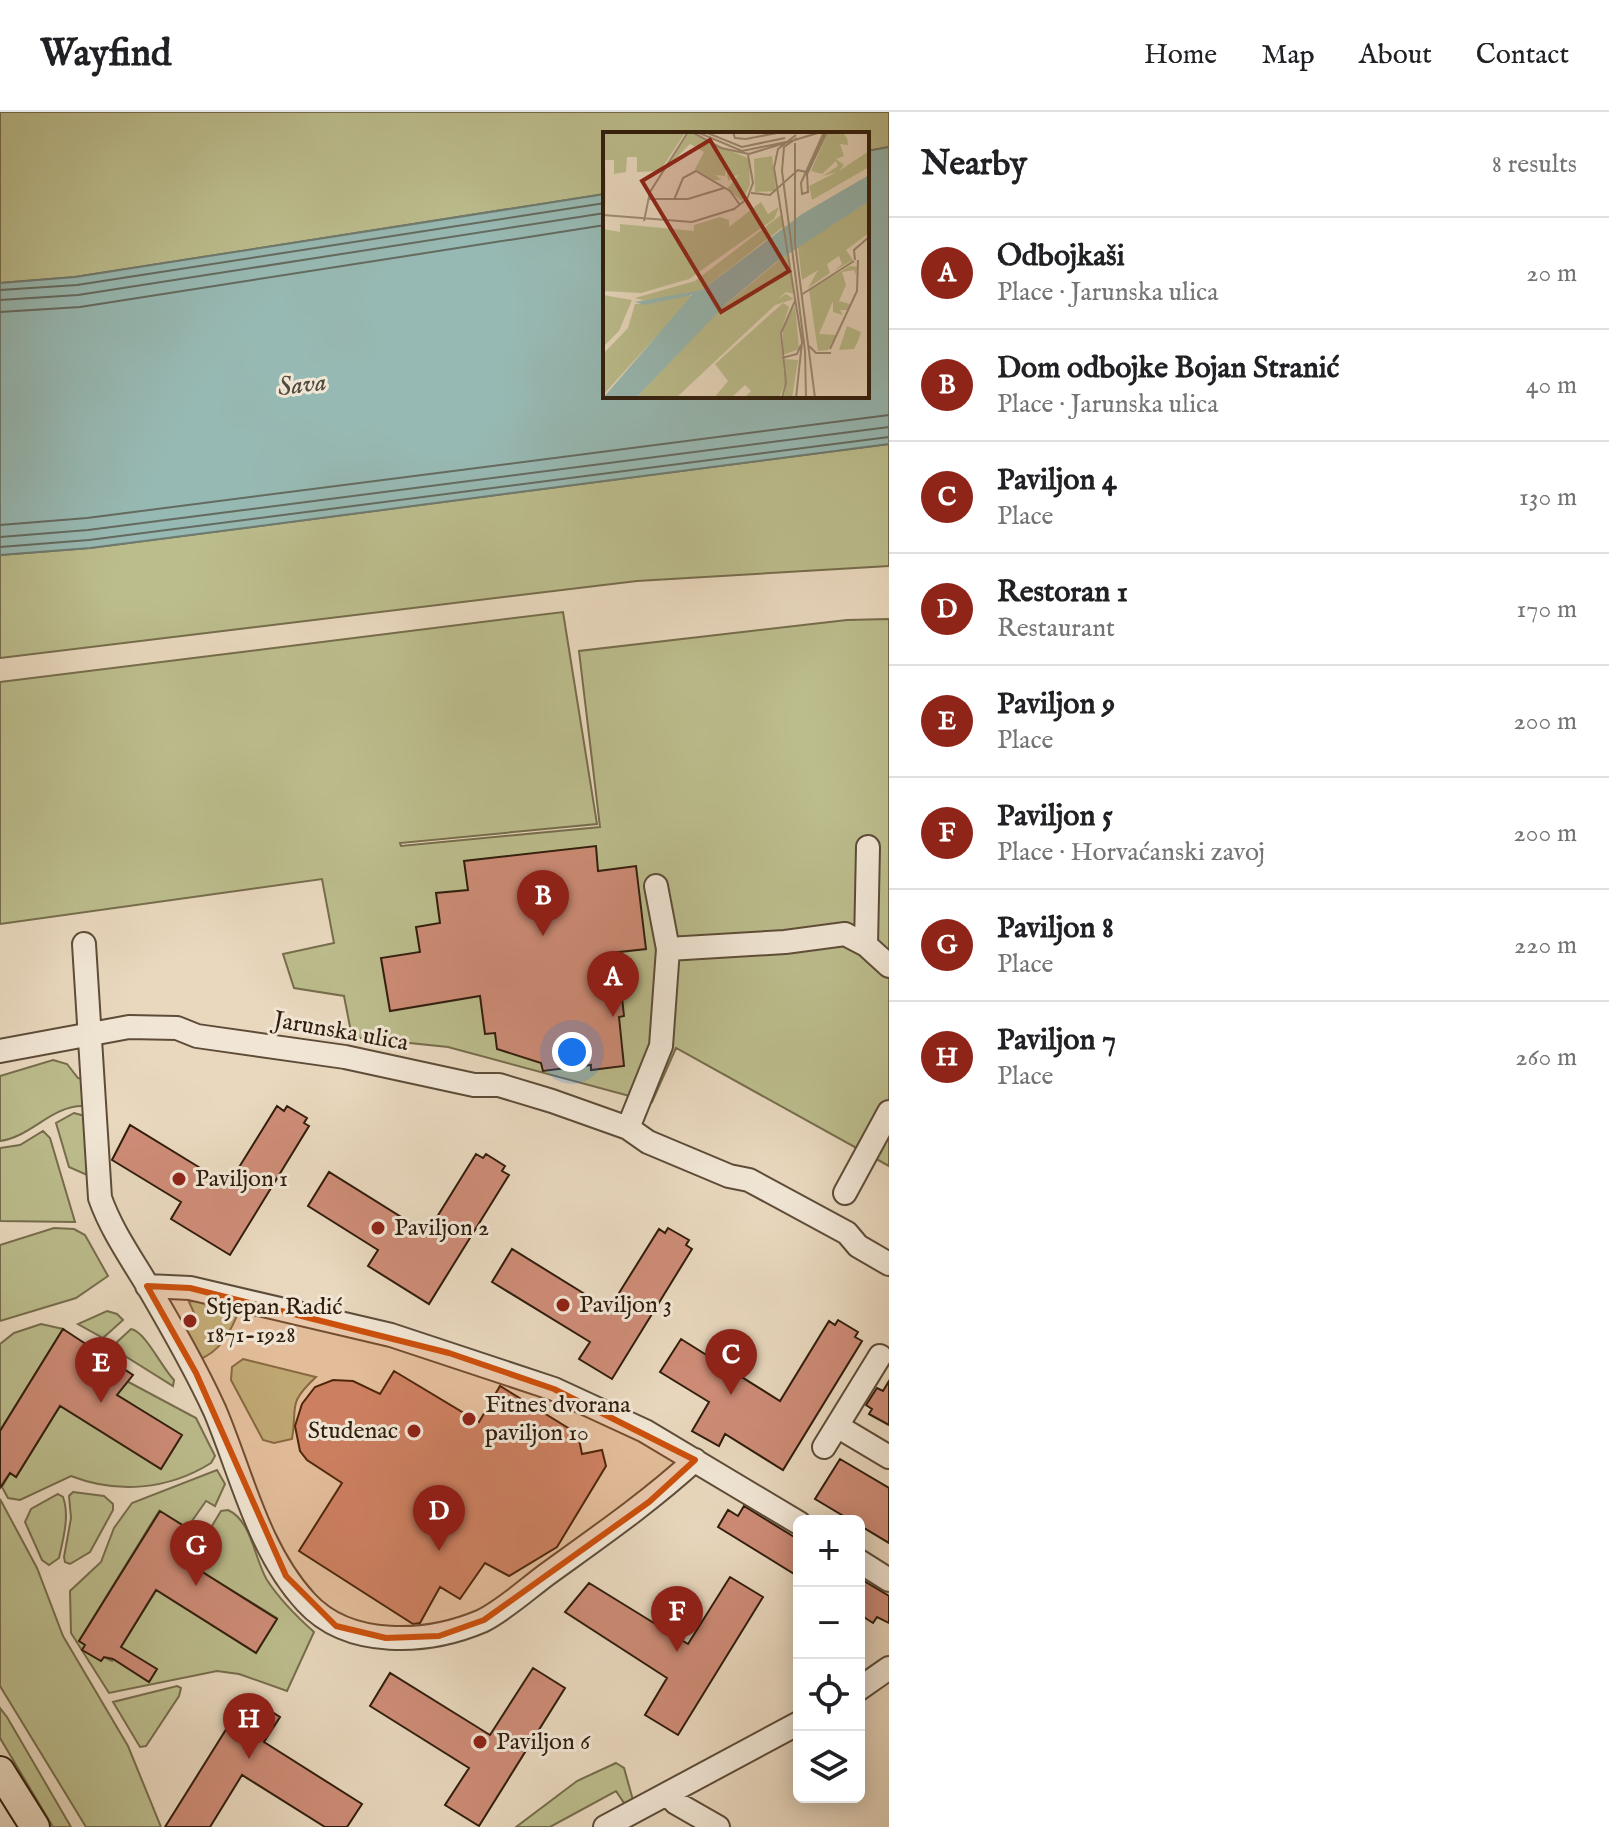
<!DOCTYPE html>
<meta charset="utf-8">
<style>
:root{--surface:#fff;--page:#f2f2f2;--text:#202124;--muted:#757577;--line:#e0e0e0;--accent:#8f2418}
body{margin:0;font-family:"IM FELL English",serif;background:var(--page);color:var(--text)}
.controls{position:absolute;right:24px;bottom:24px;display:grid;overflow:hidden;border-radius:12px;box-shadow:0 4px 20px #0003}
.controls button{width:72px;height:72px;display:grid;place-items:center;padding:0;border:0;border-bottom:2px solid var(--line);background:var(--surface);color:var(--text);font:40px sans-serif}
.you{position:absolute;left:572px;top:940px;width:28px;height:28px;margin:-20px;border:6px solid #fff;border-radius:50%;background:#1a73e8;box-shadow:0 0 0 12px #1a73e833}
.badge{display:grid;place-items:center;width:52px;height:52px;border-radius:50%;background:var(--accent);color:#fff;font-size:26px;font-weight:700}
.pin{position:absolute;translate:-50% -66px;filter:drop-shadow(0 2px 4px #0008)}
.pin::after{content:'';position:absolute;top:42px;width:28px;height:24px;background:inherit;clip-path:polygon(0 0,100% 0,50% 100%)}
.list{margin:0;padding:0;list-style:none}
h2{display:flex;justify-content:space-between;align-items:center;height:104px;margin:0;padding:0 32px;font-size:34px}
h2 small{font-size:26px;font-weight:400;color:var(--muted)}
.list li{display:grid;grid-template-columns:52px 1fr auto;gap:24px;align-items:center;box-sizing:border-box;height:112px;padding:0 32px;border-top:2px solid var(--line)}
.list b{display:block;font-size:30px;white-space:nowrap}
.list p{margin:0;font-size:26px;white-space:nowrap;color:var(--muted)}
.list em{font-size:26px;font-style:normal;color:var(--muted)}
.icon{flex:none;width:44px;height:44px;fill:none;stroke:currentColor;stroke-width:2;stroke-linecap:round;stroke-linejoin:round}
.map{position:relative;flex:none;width:889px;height:1715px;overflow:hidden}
header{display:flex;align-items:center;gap:48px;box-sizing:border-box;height:112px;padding:0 40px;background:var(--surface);border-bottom:2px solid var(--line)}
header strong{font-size:38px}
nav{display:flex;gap:44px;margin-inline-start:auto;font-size:28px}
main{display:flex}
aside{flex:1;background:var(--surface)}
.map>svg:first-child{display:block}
</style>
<header>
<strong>Wayfind</strong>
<nav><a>Home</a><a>Map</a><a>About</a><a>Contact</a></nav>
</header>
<main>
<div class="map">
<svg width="889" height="1715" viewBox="0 0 889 1715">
<rect width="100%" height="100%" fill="#e9d8be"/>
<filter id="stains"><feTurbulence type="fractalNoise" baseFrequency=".0025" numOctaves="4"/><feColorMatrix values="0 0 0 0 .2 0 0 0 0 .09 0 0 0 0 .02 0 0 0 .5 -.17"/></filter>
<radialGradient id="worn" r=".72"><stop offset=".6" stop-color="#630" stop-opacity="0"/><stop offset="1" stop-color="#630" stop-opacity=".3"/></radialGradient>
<path fill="#bcbd8d" stroke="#766d4c" stroke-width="2" d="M0,0H889V35L867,39V22H605V82L75,165L0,171Z
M889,332V454L637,469L0,546V443L90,436Z
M563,500L597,712L400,731L401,734L600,715L579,539L847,508L889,507V1054L676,936L652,990L448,935L352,925L344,884L294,876L283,842L334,831L322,767L0,812V570Z
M53,948L67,952L78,966L84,967V994C52,993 31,1025 0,1029V964Z
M74,1001L85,1004L87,1063L69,1055L56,1011Z
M43,1019L50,1026L75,1110L0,1109V1036L20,1033Z
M54,1116L74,1117L85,1123L108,1164L76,1186L0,1209V1133Z
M197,1188L240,1196C232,1217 221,1241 197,1248L179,1214L189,1216L196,1205L189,1190Z
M107,1199L117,1202L123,1208L103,1226L78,1212Z
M41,1212L63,1217L0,1319V1232L14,1221Z
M131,1217C145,1219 162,1256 174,1268L173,1274L117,1239V1230Z
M243,1247L316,1265C286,1293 298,1294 292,1327L274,1331L263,1328L231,1268L232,1255Z
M121,1266L196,1306L215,1344L211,1351C168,1378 117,1382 71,1364L20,1388L8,1386L2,1375L10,1361L16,1365L65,1286L181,1323L106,1276Z
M217,1358L225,1372L215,1394L206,1389L187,1416L159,1399L79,1529L85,1533L83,1538L101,1549L104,1545L112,1549L162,1469L171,1487L256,1540L277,1506L189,1452L221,1399L228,1398C252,1409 254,1446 267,1468C280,1488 296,1504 314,1520L287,1579L239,1562L217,1559L109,1581L71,1521L70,1479L101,1450L114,1416L132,1391Z
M73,1380L104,1384L113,1392V1398L90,1440L70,1452L65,1450L64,1445L71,1406L69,1384Z
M58,1382L63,1385C70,1404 63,1427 59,1446L49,1453L42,1448L25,1410L31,1397Z
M0,1387L37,1456L63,1524L128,1634L161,1715H86L0,1574Z
M177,1574L181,1576L179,1584L146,1634L140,1635L113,1590Z
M0,1596L7,1605L71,1715H53L0,1626Z
M616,1651L624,1656L633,1688L624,1691L616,1679L550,1715H516L577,1669Z"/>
<path fill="#97b9b3" stroke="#6e7b70" stroke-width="2" d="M889,35V332L90,436L0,443V171L75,165L605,82V284H867V39Z"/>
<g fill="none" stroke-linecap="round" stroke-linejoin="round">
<path stroke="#646b60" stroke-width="2" d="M0,178L77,173L605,91
M0,188L78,183L605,101
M0,200L80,195L605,113
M0,413L87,406L889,303
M0,425L88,418L889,315
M0,435L89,428L889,325"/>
</g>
<path fill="#ce8c77" stroke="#301d0c" stroke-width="2" d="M596,734L598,759L636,754L646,837L611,841L616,886H622L624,904L619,905L624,954L591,958V953L543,959L541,951L497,937L495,921L485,922L480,884L390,899L381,846L420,840L416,815L440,811L436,781L468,778L464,749Z
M277,994L284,999L287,994L307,1006L304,1011L309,1014L230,1143L171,1107L181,1090L112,1048L130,1013L228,1073Z
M476,1042L483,1046L486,1042L505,1054L502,1059L509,1063L429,1192L368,1154L378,1138L308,1094L329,1060L427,1121Z
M668,1116L689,1128L686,1133L692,1137L612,1267L579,1247L590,1230L492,1170L512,1137L609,1197L659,1117L665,1121Z
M838,1208L858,1220L855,1225L862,1229L783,1358L725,1322L719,1334L692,1319L709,1290L660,1260L681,1227L780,1289L829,1209L835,1213Z
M63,1217L133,1263L117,1283L182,1323L161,1357L60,1294L16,1365L10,1361L0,1376V1319Z
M394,1259L479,1310L500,1274L578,1322L582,1342L602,1338L606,1354L557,1435L509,1464L485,1451L460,1487L440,1475L420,1511L413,1512L299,1439L342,1371L307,1348L300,1339L295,1314L302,1292L315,1275L333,1268L353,1269L380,1282Z
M889,1269V1313L869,1302L872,1297L866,1293L877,1276L883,1279Z
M840,1347L889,1376V1431L859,1413V1409H852L815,1387Z
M744,1394L799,1428V1465L718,1415L728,1398L738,1404Z
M160,1399L192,1419L177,1444L277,1507L256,1541L156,1478L121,1535L157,1557L149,1570L113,1547L104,1545L101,1549L82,1538L85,1533L79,1529Z
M730,1465L763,1485L678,1623L645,1603L667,1566L565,1500L589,1471L688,1532Z
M859,1466L889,1484V1511L877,1505L873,1511L859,1502Z
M533,1556L565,1576L479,1714L445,1693L469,1656L370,1594L390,1561L490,1623Z
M247,1584L280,1605L264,1630L362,1692L347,1715H325L242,1663L210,1715H165Z"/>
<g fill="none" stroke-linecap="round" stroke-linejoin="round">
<defs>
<path id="minor" d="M84,832L100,1086C111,1117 129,1143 146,1171C170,1212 195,1255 215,1299C242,1363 258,1438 306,1490C349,1537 428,1532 482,1509C504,1498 526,1478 546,1463C597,1426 648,1391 695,1348
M866,833L868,735
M668,837L785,830L845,822L866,833L889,854
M0,939L129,915L177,916L197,924L345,945L474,973H499L552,989L628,1016L648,1030L729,1064L749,1068L847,1121L858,1134L889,1152
M628,1016L661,934L668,837L656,774
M845,1081L889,1000
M147,1174L190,1176L391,1223L554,1277L645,1319L799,1411
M837,1314L889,1345
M824,1335L880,1244
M859,1449L889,1468
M859,1577L889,1556
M667,1682L676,1691L718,1715
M605,1715L799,1611"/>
<path id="major" d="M0,1659L35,1715"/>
</defs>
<use href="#minor" stroke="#5e4c38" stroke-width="26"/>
<use href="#major" stroke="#301d0c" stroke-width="32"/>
<use href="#minor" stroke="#f1e6d5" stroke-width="22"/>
<use href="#major" stroke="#e9d8be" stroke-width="28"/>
</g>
<path fill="#cc500c" fill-opacity="0.2" stroke="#cc500c" stroke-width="6" stroke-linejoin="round" d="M147,1174L190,1176L449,1241L554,1277L695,1348L649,1390L484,1508L439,1524L386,1526L336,1514L286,1464L196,1261Z"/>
<g fill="#8f2418" stroke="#f1e6d5" stroke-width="3">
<circle cx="179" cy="1067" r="8"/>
<circle cx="378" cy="1116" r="8"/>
<circle cx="563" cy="1193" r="8"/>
<circle cx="190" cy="1209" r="8"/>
<circle cx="469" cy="1307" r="8"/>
<circle cx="414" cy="1319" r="8"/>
<circle cx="480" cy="1630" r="8"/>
</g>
<g text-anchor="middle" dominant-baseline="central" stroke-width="6" stroke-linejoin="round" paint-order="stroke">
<g font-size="24" fill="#301d0c" stroke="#f1e6d5">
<text transform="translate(341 920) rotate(10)">Jarunska ulica</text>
</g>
<g font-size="24" fill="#301d0c" stroke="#f1e6d5" text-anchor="start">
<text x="195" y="1067">Paviljon 1</text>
<text x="394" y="1116">Paviljon 2</text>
<text x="579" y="1193">Paviljon 3</text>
<text x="206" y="1195">Stjepan Radić<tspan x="206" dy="28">1871-1928</tspan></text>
<text x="485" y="1293">Fitnes dvorana<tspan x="485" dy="28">paviljon 10</tspan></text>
<text x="398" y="1319" text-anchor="end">Studenac</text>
<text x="496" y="1630">Paviljon 6</text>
</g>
<g font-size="26" font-style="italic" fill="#4f4c3e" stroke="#f1e6d5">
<text transform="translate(302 273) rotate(-7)">Sava</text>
</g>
</g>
<g transform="translate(603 20)">
<rect width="266" height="266" fill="#e9d8be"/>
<path d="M0,0H82V1L57,39L34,40V25H24L23,40L11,42V28H2L3,79ZM86,0L146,27L147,53L139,69L124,57L136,42L125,49L123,34L122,44L112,43L119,48H111L92,37L101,20L87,12L60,39ZM225,0H239L244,6L245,13L237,12L241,24L233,27L241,33L236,39L266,19V35L209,68L206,54L234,40L220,44L235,34L233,29L219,42L208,39ZM169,24L173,59L152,60L151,27ZM266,69V101L243,118L250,128L231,139L239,132L236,124L224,132L227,141L205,156L215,138L199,148L195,115ZM158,70L165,82L176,75L171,87L86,147L38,161L0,159V97L17,100V92L91,99V93L117,85L126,88V95ZM178,83L181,94L99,158L84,162L89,165L0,263V222L25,196L32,172L51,171L83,163L48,170L32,166L92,149ZM184,122L191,162L183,160L175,167L183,162L191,167L172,173L73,266H33L117,177ZM247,134L254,135L253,143L251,138L239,140L243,153L236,169L247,172L245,178H237L240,183L230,180V169L216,202L233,203L225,218L215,219L206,158ZM0,163L29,168L16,199L0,215ZM180,171L186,175L177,202L182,252L176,266H141L148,259L142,253L128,266H111L125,249L112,232ZM192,174L196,217L180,223V194ZM244,194L258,200L255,209L251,217L236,218ZM182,227L195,228L189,266H181Z" fill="#bcbd8d"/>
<path d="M266,43L265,70L173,130L124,171L33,266H0L89,163L42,173L32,170L99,158L199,82Z" fill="#97b9b3"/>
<path fill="none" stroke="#9f8d77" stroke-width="2" d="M89,0L118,16L146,22L218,0M94,0L139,19L188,9M102,0L139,15L182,6M130,0L132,6L143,7L179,0M221,0L198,51L199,62L205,60L204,42L224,0M194,6L181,15L179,39L202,219L203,266M192,11V111L212,266M148,61L167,63L195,38L203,40L222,0M45,67H85L121,56M71,68L80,46L93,39L127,59L137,73M0,83L89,90M41,89L47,60L85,0M89,90L131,77L144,67L150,51L145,23M252,128L251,118L266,105M198,163L251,129M206,214L213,221H228M227,217L254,159L255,128M179,226L194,222L198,213M179,266L183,251L178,201L192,169M193,266L199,210L171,36L175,17L193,3"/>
<path fill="#8f2418" fill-opacity="0.15" stroke="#8f2418" stroke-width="4" d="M107,8L186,139L118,180L39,49Z"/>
<rect width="266" height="266" fill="none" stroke="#301d0c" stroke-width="4"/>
</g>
<rect width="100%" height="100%" filter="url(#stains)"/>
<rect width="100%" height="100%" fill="url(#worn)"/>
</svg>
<div class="controls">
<button>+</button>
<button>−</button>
<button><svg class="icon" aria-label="locate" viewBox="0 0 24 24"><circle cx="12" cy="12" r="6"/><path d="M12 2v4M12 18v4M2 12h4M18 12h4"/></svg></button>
<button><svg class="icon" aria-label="layers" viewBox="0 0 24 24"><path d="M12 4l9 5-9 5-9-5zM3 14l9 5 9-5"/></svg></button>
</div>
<div class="you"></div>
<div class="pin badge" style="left:613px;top:905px">A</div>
<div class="pin badge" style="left:543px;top:824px">B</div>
<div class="pin badge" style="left:731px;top:1283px">C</div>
<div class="pin badge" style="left:439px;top:1439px">D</div>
<div class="pin badge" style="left:101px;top:1291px">E</div>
<div class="pin badge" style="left:677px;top:1540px">F</div>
<div class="pin badge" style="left:196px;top:1474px">G</div>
<div class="pin badge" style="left:249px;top:1647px">H</div>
</div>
<aside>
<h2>Nearby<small>8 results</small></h2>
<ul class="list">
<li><span class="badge">A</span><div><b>Odbojkaši</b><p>Place · Jarunska ulica</p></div><em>20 m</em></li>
<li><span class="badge">B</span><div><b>Dom odbojke Bojan Stranić</b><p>Place · Jarunska ulica</p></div><em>40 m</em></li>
<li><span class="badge">C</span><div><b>Paviljon 4</b><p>Place</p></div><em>130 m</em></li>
<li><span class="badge">D</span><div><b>Restoran 1</b><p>Restaurant</p></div><em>170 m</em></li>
<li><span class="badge">E</span><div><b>Paviljon 9</b><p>Place</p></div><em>200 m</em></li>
<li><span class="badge">F</span><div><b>Paviljon 5</b><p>Place · Horvaćanski zavoj</p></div><em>200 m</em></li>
<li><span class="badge">G</span><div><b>Paviljon 8</b><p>Place</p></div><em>220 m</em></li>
<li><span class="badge">H</span><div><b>Paviljon 7</b><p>Place</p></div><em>260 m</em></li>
</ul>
</aside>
</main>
